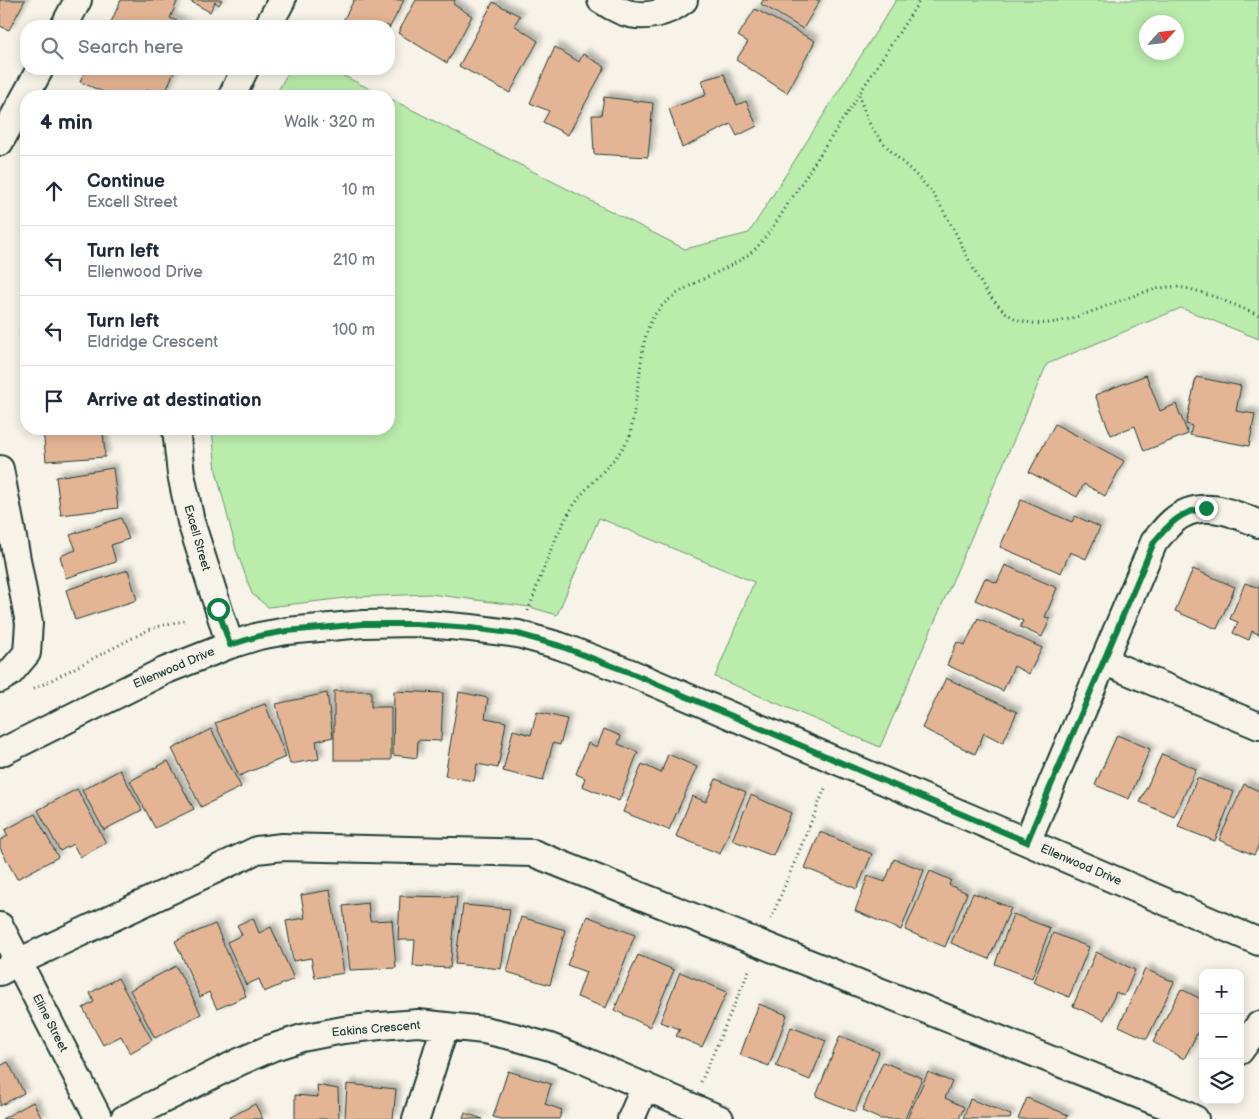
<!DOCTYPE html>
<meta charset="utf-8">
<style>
:root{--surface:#fff;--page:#f6f6f7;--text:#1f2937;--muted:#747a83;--line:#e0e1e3}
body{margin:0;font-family:"Balsamiq Sans",sans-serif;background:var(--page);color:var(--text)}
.controls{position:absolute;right:15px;bottom:15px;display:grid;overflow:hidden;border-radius:10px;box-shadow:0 2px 12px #0003}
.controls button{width:45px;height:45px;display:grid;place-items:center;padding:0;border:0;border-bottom:1px solid var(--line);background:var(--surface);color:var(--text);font:25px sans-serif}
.compass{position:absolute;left:1139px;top:15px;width:45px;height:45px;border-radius:50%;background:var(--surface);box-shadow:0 2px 12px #0003;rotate:63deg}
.stop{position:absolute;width:15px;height:15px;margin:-11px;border:4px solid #0b8043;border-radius:50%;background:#fff}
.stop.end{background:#0b8043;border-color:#fff;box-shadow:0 1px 5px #0008}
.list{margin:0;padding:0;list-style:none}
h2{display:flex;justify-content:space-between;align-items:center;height:65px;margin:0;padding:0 20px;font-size:21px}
h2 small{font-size:16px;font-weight:400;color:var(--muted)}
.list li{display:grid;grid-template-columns:32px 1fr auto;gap:15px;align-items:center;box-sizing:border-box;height:70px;padding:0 20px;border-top:1px solid var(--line)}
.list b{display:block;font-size:19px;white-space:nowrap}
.list p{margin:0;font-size:16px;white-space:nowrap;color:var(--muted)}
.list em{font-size:16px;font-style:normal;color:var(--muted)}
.icon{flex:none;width:28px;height:28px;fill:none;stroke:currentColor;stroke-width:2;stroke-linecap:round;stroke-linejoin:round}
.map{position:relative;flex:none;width:1259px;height:1119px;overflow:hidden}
.search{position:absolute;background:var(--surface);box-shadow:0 2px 12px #0003;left:20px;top:20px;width:375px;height:55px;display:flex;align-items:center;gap:12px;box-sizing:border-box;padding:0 18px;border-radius:20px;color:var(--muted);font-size:19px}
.panel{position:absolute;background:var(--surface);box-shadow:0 2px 12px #0003;left:20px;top:90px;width:375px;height:345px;border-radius:20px}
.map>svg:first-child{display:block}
</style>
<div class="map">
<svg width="1259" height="1119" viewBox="0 0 1259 1119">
<defs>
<filter id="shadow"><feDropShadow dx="4.5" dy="-4.5" stdDeviation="2.5" flood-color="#0004"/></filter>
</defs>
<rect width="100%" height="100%" fill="#f7f3e8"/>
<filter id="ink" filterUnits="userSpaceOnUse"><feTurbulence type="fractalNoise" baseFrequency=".02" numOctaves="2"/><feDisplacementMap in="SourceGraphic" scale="10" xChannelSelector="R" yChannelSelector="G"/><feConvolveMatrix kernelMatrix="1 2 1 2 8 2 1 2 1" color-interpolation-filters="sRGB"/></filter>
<g filter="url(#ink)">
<path fill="#baecac" stroke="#6c9470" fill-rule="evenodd" d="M896,0H1259V339L1181,308L1047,364L880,747L715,677L754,582L599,518L557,615L530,607L430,594L354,597L268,607L252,594L236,549L216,471L212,429H389V98L685,249L749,233ZM1146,22H1176V52H1146Z
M290,69H330L384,96H275Z"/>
<path fill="#e4b595" stroke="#1f3d34" filter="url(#shadow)" d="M0,0H25L9,30L0,26Z
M121,0H173L177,2L170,18L188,26H119L111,22Z
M188,0H222L219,5L215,2L210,12Z
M354,0H404L389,29V26H352L343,21Z
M416,0H455L453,4L472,16L447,63L398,33Z
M763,0H820L803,29L761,4Z
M493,2L520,16L514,25L538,41L510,93L459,66Z
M755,9L815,41L787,93L736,60L748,42L738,36Z
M555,47L579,62L583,54L605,67L568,135L543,122L549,111L530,103Z
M85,69H175L164,96L147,90L145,96H113L80,82Z
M724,74L737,105L746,101L757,126L737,136L731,124L682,148L669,109L706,95L702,80Z
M604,97L653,103L648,157L594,154L592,115H601Z
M21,316H26V338L20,337Z
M1146,375L1160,411L1176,404L1188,434L1144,451L1135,426L1111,435L1095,395Z
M1196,377L1241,386L1236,411L1255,414L1249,446L1190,435L1192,426L1186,424Z
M1055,424L1124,461L1105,496L1084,484L1077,497L1029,472Z
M43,429H103L105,457L46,461Z
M113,468L118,508L61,515L56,477Z
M1021,500L1072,522L1075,516L1100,527L1086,559L1070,552L1061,573L1000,547Z
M121,518L129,539L111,545L116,562L66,578L60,556L76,550L70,535Z
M1005,565L1057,588L1045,617L1050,619L1042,637L1020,627L1023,621L975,600L985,578L997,583Z
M1193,569L1235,587L1217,629L1175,611Z
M128,570L137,600L75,620L66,590Z
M1245,583L1259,588V634L1252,631L1249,640L1233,633L1238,622L1230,619Z
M978,618L1042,648L1029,674L1014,666L1003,691L947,665L957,642L965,645Z
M946,678L1017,712L1003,743L984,733L975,754L922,728Z
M334,691H371V707H391V760H334Z
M394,691L443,693L441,741L418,740L417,758L393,755Z
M459,692L488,698L485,718L506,722L498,768L477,764L474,781L445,776Z
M327,693L333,737L316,741L319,759L290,764L276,704Z
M265,704L286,757L239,776L215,723Z
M537,712L567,719L560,745L553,743L543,781L503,771L513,730L531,735Z
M211,729L241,787L201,807L172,749Z
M604,729L621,736L618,744L638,752L619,801L582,786L585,778L576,774L588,743L597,747Z
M1117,735L1150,749L1129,799L1095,785Z
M668,754L697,767L669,830L623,812L642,764L661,773Z
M1162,754L1196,769L1174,817L1140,802Z
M168,761L194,809L155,828L130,781Z
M120,770L142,810L104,830L82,790Z
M1197,778L1234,792L1215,841L1178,827Z
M716,779L746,792L720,854L676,836L692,796L706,802Z
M1244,784L1259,791V845L1254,855L1219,840Z
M77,789L106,843L80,857L73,844L60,851L38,810Z
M751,795L791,813L773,856L732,840Z
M35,814L58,857L17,879L0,848V840L8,836L5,830Z
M820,832L872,854L857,889L805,868Z
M894,859L924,870L901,930L855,911L868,876L885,882Z
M930,871L951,880L949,885L967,893L945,947L905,930Z
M330,890L344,973L315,978L311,958L293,961L286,921L305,918L301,895Z
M973,893L1011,908L989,959L951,943Z
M400,896L457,897L450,968L413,966L415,940H398Z
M368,903L370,921L392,920L396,968L350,970L343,906Z
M463,905L510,909L501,969L455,964Z
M1013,914L1050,928L1032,978L995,964Z
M587,916L635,935L606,1008L577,997L586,972L567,965Z
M521,917L565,930L550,985L507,972Z
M253,918L259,933L271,927L294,979L264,992L259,979L246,985L227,942L242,935L237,925Z
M215,924L246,996L217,1009L209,992L200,997L175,941Z
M1053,933L1089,947L1069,997L1033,982Z
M1096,952L1135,970L1124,996L1116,992L1104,1020L1073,1006Z
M638,955L674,970L650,1027L614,1010Z
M176,966L201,1014L155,1038L130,990Z
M1145,969L1174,982L1147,1039L1119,1026Z
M680,972L727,992L702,1047L676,1036L680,1029L660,1022Z
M118,978L152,1040L130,1053L121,1036L103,1045L83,1008L94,1002L90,993Z
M1181,989L1203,1000V1022L1184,1059L1153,1042Z
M759,1004L787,1015L769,1066L740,1055Z
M791,1027L826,1041L810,1080L776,1066Z
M840,1036L879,1052L855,1112L816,1096Z
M8,1062L24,1093L0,1106V1066Z
M883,1062L922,1078L905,1119H880L862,1111Z
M508,1071L551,1084L545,1104L562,1110L559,1119H501L493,1117Z
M928,1072L952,1082L945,1098L964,1107L959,1119H907Z
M347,1084L396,1089L393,1119H345Z
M317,1085L338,1089L339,1119H295V1095L318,1097Z
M1027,1098L1068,1115L1066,1119H1018Z
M970,1099L1011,1115L1010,1119H963Z
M33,1102L42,1119H2Z
M255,1104L263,1119H227Z
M465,1113L483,1119H463Z"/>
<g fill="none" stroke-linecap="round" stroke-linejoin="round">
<defs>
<path id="minor" d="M601,0C607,4 614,8 621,11C642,20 667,14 684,0
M64,26L78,0
M268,26L282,0
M232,96L245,69
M0,142L40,69
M176,429L181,474L191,522L230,645
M0,469L29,623L27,653L10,673L0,679
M1103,661L1259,726
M0,753L164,671L230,645L259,636L287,631L363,624L416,623L471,628L518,634L560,646L631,673L1027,842L1259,942
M1027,842L1154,542C1160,535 1166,527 1173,521C1199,498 1232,512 1259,524
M0,926L99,1119
M0,972L18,962L257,850L282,847L533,853L1167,1106L1195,1119
M1240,1051L1259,1025
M124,1119L239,1062L271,1048L302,1038L343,1030L380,1026L418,1023L484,1030L515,1037L550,1047L583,1060L720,1119
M416,1119L445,1026
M631,1119L645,1086"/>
</defs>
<use href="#minor" stroke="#1f3d34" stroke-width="30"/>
<path stroke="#1f3d34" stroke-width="3" stroke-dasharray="1 4" stroke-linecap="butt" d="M859,95C863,109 868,124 878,136C895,159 921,175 937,200C947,216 956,233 964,250C973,268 981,287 995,302C1001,309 1010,317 1019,320C1064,336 1123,291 1169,287C1194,285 1235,306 1259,315
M528,611C543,572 554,532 579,498C595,477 618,460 630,436C634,414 637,393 640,371C642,354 644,335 652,319C671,285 724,275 753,251C762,243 768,233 775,224L920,0
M34,689L148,630L163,625L184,621
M771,919L826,786
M701,1082L750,968"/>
<use href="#minor" stroke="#f7f3e8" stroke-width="26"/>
</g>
</g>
<g fill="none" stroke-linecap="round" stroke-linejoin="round" filter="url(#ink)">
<path stroke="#0b8043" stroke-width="6" d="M218,609L230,645L259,636L287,631L363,624H416L471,628L518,634L560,646L631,673L1027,842L1154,542C1170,523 1181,511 1206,508"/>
</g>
<g text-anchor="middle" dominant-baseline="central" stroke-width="4.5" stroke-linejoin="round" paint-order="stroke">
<g font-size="12" fill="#1f3d34" stroke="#f7f3e8">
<text transform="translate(197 538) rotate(74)">Excell Street</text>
<text transform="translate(174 668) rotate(-23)">Ellenwood Drive</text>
<text transform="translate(1081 865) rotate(23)">Ellenwood Drive</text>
<text transform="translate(50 1023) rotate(63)">Eline Street</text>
<text transform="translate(376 1029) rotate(-5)">Eakins Crescent</text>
</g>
</g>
</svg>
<div class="controls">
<button>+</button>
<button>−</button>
<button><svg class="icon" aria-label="layers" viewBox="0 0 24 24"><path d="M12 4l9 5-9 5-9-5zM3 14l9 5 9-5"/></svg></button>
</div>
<svg class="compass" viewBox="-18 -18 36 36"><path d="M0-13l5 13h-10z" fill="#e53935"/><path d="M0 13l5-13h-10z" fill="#747a83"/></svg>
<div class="stop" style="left:218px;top:609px"></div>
<div class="stop end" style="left:1206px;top:508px"></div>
<div class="search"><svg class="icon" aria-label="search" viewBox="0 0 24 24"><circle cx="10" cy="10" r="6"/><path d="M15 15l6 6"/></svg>Search here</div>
<section class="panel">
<h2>4 min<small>Walk · 320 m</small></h2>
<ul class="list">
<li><svg class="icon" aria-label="ahead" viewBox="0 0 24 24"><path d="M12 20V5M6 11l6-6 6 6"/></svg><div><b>Continue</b><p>Excell Street</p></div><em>10 m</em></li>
<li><svg class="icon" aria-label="left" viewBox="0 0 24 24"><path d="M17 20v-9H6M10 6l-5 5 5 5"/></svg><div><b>Turn left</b><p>Ellenwood Drive</p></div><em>210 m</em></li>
<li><svg class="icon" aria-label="left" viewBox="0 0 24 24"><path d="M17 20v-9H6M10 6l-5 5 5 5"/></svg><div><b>Turn left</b><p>Eldridge Crescent</p></div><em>100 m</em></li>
<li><svg class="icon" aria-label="arrive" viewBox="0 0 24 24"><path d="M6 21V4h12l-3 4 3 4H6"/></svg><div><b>Arrive at destination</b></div></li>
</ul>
</section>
</div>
